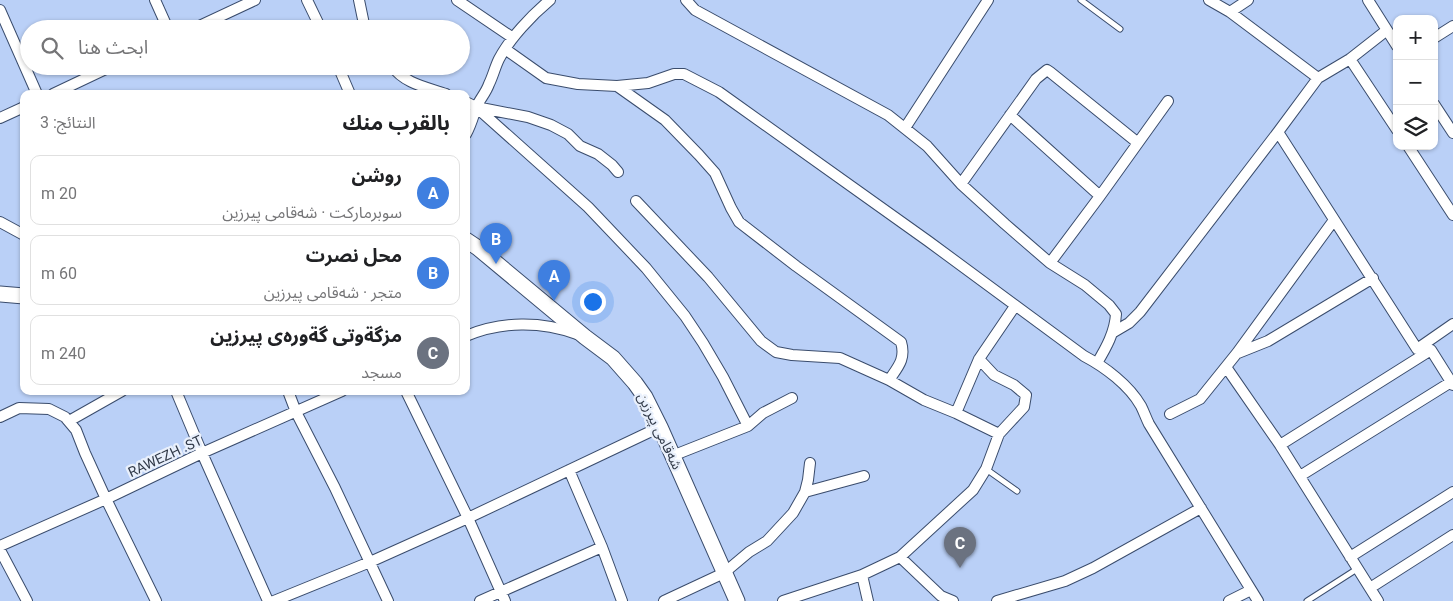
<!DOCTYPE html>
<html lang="ar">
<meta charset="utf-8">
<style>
:root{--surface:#fff;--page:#f2f2f2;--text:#202124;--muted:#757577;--line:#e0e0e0;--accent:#7b6233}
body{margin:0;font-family:Roboto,"Noto Sans Arabic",sans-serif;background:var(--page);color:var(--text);direction:rtl}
.controls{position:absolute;right:15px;top:15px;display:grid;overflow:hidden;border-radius:10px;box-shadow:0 1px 4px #0004}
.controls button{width:45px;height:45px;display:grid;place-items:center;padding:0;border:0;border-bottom:1px solid var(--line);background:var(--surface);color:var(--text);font:25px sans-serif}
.you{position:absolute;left:592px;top:301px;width:18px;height:18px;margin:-12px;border:4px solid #fff;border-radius:50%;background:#1a73e8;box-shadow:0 0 0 8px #1a73e833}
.badge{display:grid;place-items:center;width:32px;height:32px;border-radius:50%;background:var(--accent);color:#fff;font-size:16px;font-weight:700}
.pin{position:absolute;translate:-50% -41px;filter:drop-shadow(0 1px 2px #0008)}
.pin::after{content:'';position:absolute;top:26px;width:18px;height:15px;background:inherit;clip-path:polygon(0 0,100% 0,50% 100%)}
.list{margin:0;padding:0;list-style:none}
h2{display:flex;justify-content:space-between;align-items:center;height:65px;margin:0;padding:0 20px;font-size:21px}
h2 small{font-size:16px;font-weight:400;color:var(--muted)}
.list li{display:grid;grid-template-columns:32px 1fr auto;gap:15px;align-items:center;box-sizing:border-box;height:70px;margin:0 10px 10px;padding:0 10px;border:1px solid var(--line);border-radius:10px}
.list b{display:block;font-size:19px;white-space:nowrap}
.list p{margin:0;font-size:16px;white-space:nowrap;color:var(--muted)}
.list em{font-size:16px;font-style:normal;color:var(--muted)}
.icon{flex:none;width:28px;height:28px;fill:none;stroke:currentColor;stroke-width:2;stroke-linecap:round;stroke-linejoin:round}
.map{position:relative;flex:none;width:1453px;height:601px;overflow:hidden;direction:ltr}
.search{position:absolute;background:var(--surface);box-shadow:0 1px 4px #0004;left:20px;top:20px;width:450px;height:55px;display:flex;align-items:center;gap:12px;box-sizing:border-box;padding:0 18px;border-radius:28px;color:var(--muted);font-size:19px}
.panel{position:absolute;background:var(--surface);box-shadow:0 1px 4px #0004;left:20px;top:90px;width:450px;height:305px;border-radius:10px;direction:rtl}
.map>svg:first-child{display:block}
</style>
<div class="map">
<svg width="1453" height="601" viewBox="0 0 1453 601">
<rect width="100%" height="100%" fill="#bad0f7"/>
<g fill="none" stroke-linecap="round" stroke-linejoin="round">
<defs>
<path id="lane" d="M1081,0L1120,29
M986,469L1017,491
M1307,601L1357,569"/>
<path id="street" d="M155,0L168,29
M307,0L321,29
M359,0L365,29
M457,0L513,38
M686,0L695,10L888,115L927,146L961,184L1005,224L1050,263L1085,285L1109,305L1116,314C1115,332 1106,348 1097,363
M1209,0L1230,12L1318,78
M1368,0L1397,46
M0,10L37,94
M1230,12L1248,0
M193,29L255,0
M1434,38L1453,26
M505,49L546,78L578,84L617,86L648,83L674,74H684L719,92L928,241L1084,356C1105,367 1129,385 1141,406C1144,412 1146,418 1149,424L1258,601
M1350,59L1397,130
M338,66L350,94
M392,66C405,84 426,87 446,94
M617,86L665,120L699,155L715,173L731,208L739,222L796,266L901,342C906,359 898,367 889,380
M53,94L112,66
M466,102L476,107L528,117L551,125L568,134L580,146L598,154L612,165L618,172
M1434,104L1453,133
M476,107L588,207L646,268L685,316L703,343L723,377L748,426
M1010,115L1100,196
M0,118L24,107
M905,128L988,0
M1278,132L1417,349L1431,350L1453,385
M466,134C471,125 473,117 476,108C479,100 486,93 489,84C493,76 495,67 499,59C510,38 532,15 550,0
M1408,146L1453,215
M961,184L1036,79L1047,70L1050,72L1138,143
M636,201L708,277L761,341L776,352L792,355L840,358L889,380L924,400L956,413L999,434
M0,222L24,235
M1050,263L1100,196L1168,101
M1112,333L1129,323L1140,312L1278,132L1318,78L1350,59L1387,30
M466,336C502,321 541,321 577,334
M1417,349L1453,324
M1238,353L1268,341L1373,278
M1226,367L1280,445L1378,601
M176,391L202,453L268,601
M288,391L296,412L335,488L388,601
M406,391L468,518L505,601
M956,413L979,359L1015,306
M1170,414L1200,399L1237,353L1334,220
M0,417L19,408L49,409L65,417L76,430L85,453L106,499L156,601
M69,421L122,391
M1280,445L1431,350
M672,456L748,426L763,413L792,398
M569,470L602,547L622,601
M1300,476L1451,382
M805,492L864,476
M0,546L106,499L202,453L342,391
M0,550L27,601
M900,557L941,596L953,601
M1350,557L1453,492
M862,575L868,601
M1370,588L1453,535
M274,601L370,562L468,518L660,427
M480,601L602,547
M664,601L724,573L749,552L767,541L793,513L805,492L808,480L810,463
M783,601L862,575L900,557L973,490L986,469L999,434L1024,407L1026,395L1014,385L994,375L979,359
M997,601L1065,581L1093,568L1201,508
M1229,601L1251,590"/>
<path id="secondary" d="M466,240L478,248L585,337L613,358L635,383L645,397L660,427L737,601
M0,294L24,296"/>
</defs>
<use href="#lane" stroke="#3a4c6c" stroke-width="7"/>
<use href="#street" stroke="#3a4c6c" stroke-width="12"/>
<use href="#secondary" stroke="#3a4c6c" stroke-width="17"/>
<use href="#lane" stroke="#fff" stroke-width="5"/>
<use href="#street" stroke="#fff" stroke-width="10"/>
<use href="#secondary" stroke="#fff" stroke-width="15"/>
</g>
<g text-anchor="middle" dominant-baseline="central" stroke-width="4.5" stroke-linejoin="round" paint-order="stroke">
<g font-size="14" fill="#313a49" stroke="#e9f0fc">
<text transform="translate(660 431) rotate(64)">شەقامی پیرزین</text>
<text transform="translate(165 456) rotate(-25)">RAWEZH .ST</text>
</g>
</g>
</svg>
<div class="controls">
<button>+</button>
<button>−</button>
<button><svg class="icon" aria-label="layers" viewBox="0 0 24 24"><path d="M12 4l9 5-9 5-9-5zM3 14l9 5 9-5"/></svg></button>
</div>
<div class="you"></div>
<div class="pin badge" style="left:554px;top:301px;background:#3f7fe0">A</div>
<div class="pin badge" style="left:496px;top:264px;background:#3f7fe0">B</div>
<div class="pin badge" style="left:960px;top:568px;background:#6b7280">C</div>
<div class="search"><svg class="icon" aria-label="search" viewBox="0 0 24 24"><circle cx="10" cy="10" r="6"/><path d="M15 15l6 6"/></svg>ابحث هنا</div>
<section class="panel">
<h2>بالقرب منك<small>النتائج: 3</small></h2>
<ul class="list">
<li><span class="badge" style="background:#3f7fe0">A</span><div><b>روشن</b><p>سوبرماركت · شەقامی پیرزین</p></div><em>20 m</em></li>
<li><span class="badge" style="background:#3f7fe0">B</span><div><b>محل نصرت</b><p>متجر · شەقامی پیرزین</p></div><em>60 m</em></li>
<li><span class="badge" style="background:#6b7280">C</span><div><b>مزگةوتی گةورەی پیرزین</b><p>مسجد</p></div><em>240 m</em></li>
</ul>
</section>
</div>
